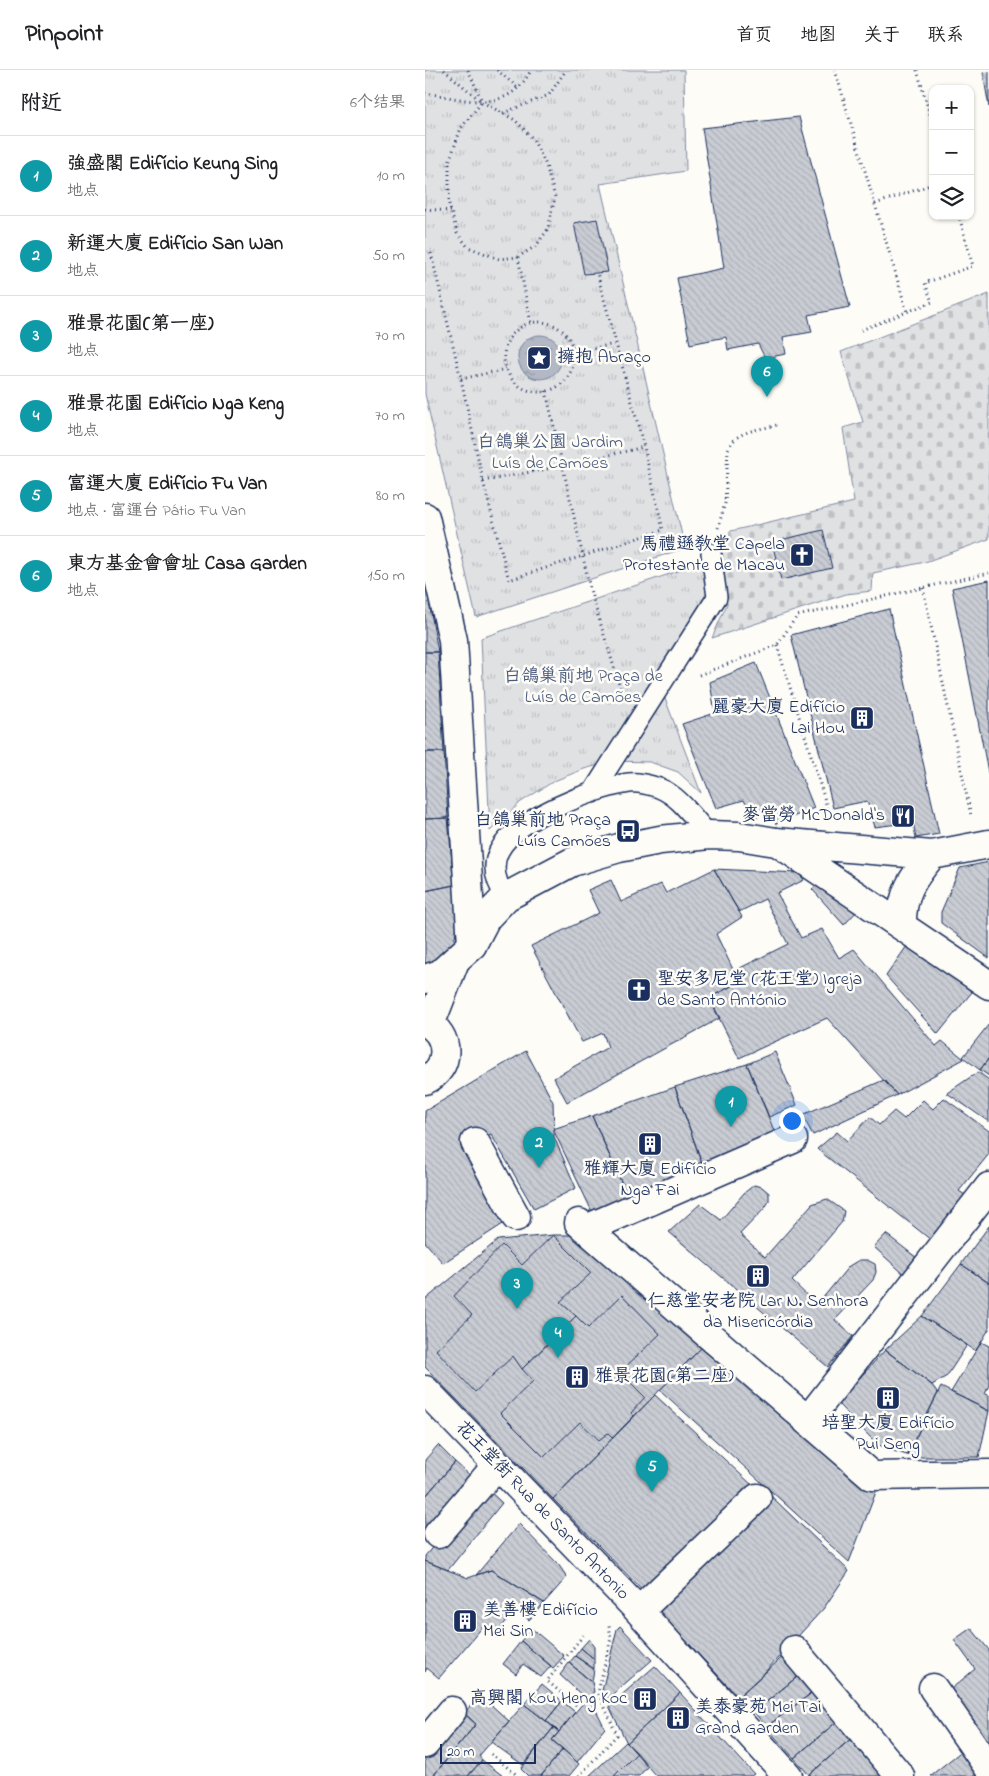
<!DOCTYPE html>
<html lang="zh">
<meta charset="utf-8">
<style>
:root{--surface:#fff;--page:#f6f6f6;--text:#202124;--muted:#757577;--line:#e0e0e0;--accent:#db2777}
body{margin:0;font-family:"Indie Flower","LXGW WenKai TC",sans-serif;background:var(--page);color:var(--text)}
.controls{position:absolute;right:15px;top:15px;display:grid;overflow:hidden;border-radius:10px;box-shadow:0 1px 4px #0004}
.controls button{width:45px;height:45px;display:grid;place-items:center;padding:0;border:0;border-bottom:1px solid var(--line);background:var(--surface);color:var(--text);font:25px sans-serif}
.scale{position:absolute;left:15px;bottom:12px;width:96px;box-sizing:border-box;padding-left:5px;border:2px solid #1b2f5e;border-top:0;font-size:14px;line-height:18px;white-space:nowrap;color:#1b2f5e;-webkit-text-stroke:4px #fdfcf7;paint-order:stroke}
.you{position:absolute;left:366px;top:1050px;width:18px;height:18px;margin:-12px;border:4px solid #fff;border-radius:50%;background:#1a73e8;box-shadow:0 0 0 8px #1a73e833}
.badge{display:grid;place-items:center;width:32px;height:32px;border-radius:50%;background:var(--accent);color:#fff;font-size:16px;font-weight:700}
.pin{position:absolute;translate:-50% -41px;filter:drop-shadow(0 1px 2px #0008)}
.pin::after{content:'';position:absolute;top:26px;width:18px;height:15px;background:inherit;clip-path:polygon(0 0,100% 0,50% 100%)}
.list{margin:0;padding:0;list-style:none}
h2{display:flex;justify-content:space-between;align-items:center;height:65px;margin:0;padding:0 20px;font-size:21px}
h2 small{font-size:16px;font-weight:400;color:var(--muted)}
.list li{display:grid;grid-template-columns:32px 1fr auto;gap:15px;align-items:center;box-sizing:border-box;height:80px;padding:0 20px;border-top:1px solid var(--line)}
.list b{display:block;font-size:19px;white-space:nowrap}
.list p{margin:0;font-size:16px;white-space:nowrap;color:var(--muted)}
.list em{font-size:16px;font-style:normal;color:var(--muted)}
.icon{flex:none;width:28px;height:28px;fill:none;stroke:currentColor;stroke-width:2;stroke-linecap:round;stroke-linejoin:round}
.map{position:relative;flex:none;width:564px;height:1706px;overflow:hidden}
header{display:flex;align-items:center;gap:30px;box-sizing:border-box;height:70px;padding:0 25px;background:var(--surface);border-bottom:1px solid var(--line)}
header strong{font-size:24px}
nav{display:flex;gap:28px;margin-inline-start:auto;font-size:18px}
main{display:flex}
aside{flex:1;background:var(--surface)}
.map>svg:first-child{display:block}
</style>
<header>
<strong>Pinpoint</strong>
<nav><a>首页</a><a>地图</a><a>关于</a><a>联系</a></nav>
</header>
<main>
<aside>
<h2>附近<small>6个结果</small></h2>
<ul class="list">
<li><span class="badge" style="background:#0f9aa8">1</span><div><b>強盛閣 Edifício Keung Sing</b><p>地点</p></div><em>10 m</em></li>
<li><span class="badge" style="background:#0f9aa8">2</span><div><b>新運大廈 Edifício San Wan</b><p>地点</p></div><em>50 m</em></li>
<li><span class="badge" style="background:#0f9aa8">3</span><div><b>雅景花園(第一座)</b><p>地点</p></div><em>70 m</em></li>
<li><span class="badge" style="background:#0f9aa8">4</span><div><b>雅景花園 Edifício Nga Keng</b><p>地点</p></div><em>70 m</em></li>
<li><span class="badge" style="background:#0f9aa8">5</span><div><b>富運大廈 Edifício Fu Van</b><p>地点 · 富運台 Pátio Fu Van</p></div><em>80 m</em></li>
<li><span class="badge" style="background:#0f9aa8">6</span><div><b>東方基金會會址 Casa Garden</b><p>地点</p></div><em>150 m</em></li>
</ul>
</aside>
<div class="map">
<svg width="564" height="1706" viewBox="0 0 564 1706">
<defs>
<pattern id="grass-tufts" width="24" height="20" patternUnits="userSpaceOnUse" patternTransform="scale(1.25)"><rect width="24" height="20" fill="#e0e1e3"/><path d="M3 7l-1-3M5 7V3M7 7l1-3M15 17l-1-3M17 17v-4M19 17l1-3" fill="none" stroke="#c0c1c5"/></pattern>
<pattern id="cemetery-stones" width="16" height="16" patternUnits="userSpaceOnUse" patternTransform="scale(1.25)"><rect width="16" height="16" fill="#e0e1e3"/><path d="M2 7V4a2 2 0 0 1 4 0v3zM10 15v-3a2 2 0 0 1 4 0v3z" fill="#c0c1c5"/></pattern>
<pattern id="water-ripples" width="26" height="14" patternUnits="userSpaceOnUse" patternTransform="scale(1.25)"><rect width="26" height="14" fill="#b3b8c5"/><path d="M2 4q2-2 4 0t4 0M15 11q2-2 4 0t4 0" fill="none" stroke="#9196a3"/></pattern>
<pattern id="building-back-hatch" width="6" height="6" patternUnits="userSpaceOnUse" patternTransform="scale(1.25)"><rect width="6" height="6" fill="#c9ccd3"/><path d="M-1 5l2 2M0 0l6 6M5-1l2 2" fill="none" stroke="#acb0b8"/></pattern>
</defs>
<rect width="100%" height="100%" fill="#fdfcf7"/>
<filter id="ink" filterUnits="userSpaceOnUse"><feTurbulence type="fractalNoise" baseFrequency=".02" numOctaves="2"/><feDisplacementMap in="SourceGraphic" scale="10" xChannelSelector="R" yChannelSelector="G"/><feConvolveMatrix kernelMatrix="1 2 1 2 8 2 1 2 1" color-interpolation-filters="sRGB"/></filter>
<g filter="url(#ink)">
<path fill="url(#grass-tufts)" stroke="#7e88a0" d="M0,0H259L261,101L175,114L260,478L51,547L0,324Z
M296,493L298,532L239,626L276,723L253,702L225,692L189,691L159,699L129,711L96,732L65,761L56,568L271,495Z"/>
<path fill="url(#cemetery-stones)" stroke="#7e88a0" d="M564,224V469L500,492L448,503L447,521L421,524L287,568L302,534L297,480L298,472L306,461L429,432L418,358L438,352L416,282Z"/>
<path fill="url(#water-ripples)" stroke="#76819c" d="M93 287a22 22 0 1 1 44 0a22 22 0 1 1-44 0Z"/>
<path fill="url(#building-back-hatch)" stroke="#1b2f5e" d="M564,2V37L558,3Z
M374,47L425,237L383,245L387,262L358,267L361,284L340,288L333,274L303,280L301,267L265,274L252,208L299,198L277,58Z
M172,149L183,202L159,204L149,153Z
M398,460L407,498L356,510L347,472Z
M0,509L13,582H0Z
M564,510V707L527,518Z
M464,539L514,764L491,768L488,752L450,757L442,731L408,738L366,565Z
M0,582H13L19,682H0Z
M331,593L389,738L351,754L345,742L328,748L319,730L291,738L257,654L290,643L285,612Z
M0,682H19L23,748L0,749Z
M23,748L29,815L0,821V749Z
M564,792V888L516,853V842L535,798Z
M289,799L317,847L291,864L314,912L284,928L295,948L142,1032L129,1008L183,977L178,963L157,972L106,876L174,843L163,820L186,810L196,832L236,814L241,823Z
M289,799L374,803L379,810L352,823L376,868L397,859L414,888L429,879L511,976L517,971L539,989L472,1025L402,948L314,988L284,928L314,912L309,901L363,874L340,829L314,842Z
M393,814L433,840L419,855L387,819Z
M29,815L32,855L28,879L0,904V821Z
M484,873L547,922L513,964L461,906Z
M564,954V988L555,1000L538,987Z
M101,981L128,1032L129,1067L151,1118L109,1139L66,1064L40,1077L81,1152L18,1193L0,1172V1041Z
M350,982L372,1035L344,1047L322,994Z
M564,988V1006L555,1000Z
M322,994L352,1068L280,1102L250,1017Z
M553,1002L564,1010V1052L522,1023Z
M459,1010L472,1025L388,1065L377,1045Z
M250,1017L280,1102L206,1134L167,1046Z
M519,1028L564,1061V1084L534,1121L540,1125L506,1170L392,1079L412,1062L422,1071L445,1047L454,1055L469,1041L479,1049L498,1030L508,1039Z
M167,1046L206,1134L171,1150L128,1059Z
M329,1115L337,1117L344,1123V1131L340,1138L315,1164L340,1187L387,1134L402,1129L419,1141L417,1152L367,1211L392,1235L424,1196L434,1190H442L450,1194L451,1202L448,1210L410,1250L428,1266L403,1297L244,1162L275,1134L296,1150L319,1123Z
M564,1156V1213L536,1194Z
M461,1164L492,1188L480,1205L449,1177Z
M128,1165H151L190,1198L276,1278L128,1429L0,1297V1230L73,1170Z
M128,1165L166,1203L135,1232L151,1246L97,1299L88,1286L50,1322L11,1280L47,1245L29,1226L77,1175L97,1195Z
M536,1194L564,1213V1259L551,1281L497,1246Z
M197,1225L235,1264L195,1302L220,1327L206,1343L209,1346L188,1368L183,1363L174,1370L155,1352L119,1387L75,1343L108,1311L97,1299L151,1246L163,1258Z
M497,1246L542,1275L522,1306L507,1315L460,1280Z
M556,1272L564,1276V1315L560,1324L564,1325V1341L526,1322Z
M276,1278L451,1422L424,1492L235,1320Z
M460,1280L507,1315L513,1323L482,1385L465,1380L452,1374L412,1333Z
M516,1317L564,1341L554,1387H497L482,1385Z
M230,1325L327,1415L220,1523L128,1429Z
M13,1375L30,1392L0,1427V1390Z
M30,1392L49,1409L0,1465V1427Z
M59,1416L77,1433L23,1500L0,1491V1486Z
M345,1425L424,1501L399,1538L340,1602L313,1627L230,1537Z
M94,1454L133,1494L142,1507L119,1533L66,1500L51,1505Z
M0,1491L43,1508L66,1500L119,1533L104,1550L90,1539L74,1561L61,1553L14,1608L2,1598L0,1602Z
M195,1556L227,1590L181,1630L177,1621L192,1559Z
M106,1558L139,1586L128,1598L96,1571Z
M546,1558L564,1580V1686L520,1624L550,1599L529,1570Z
M164,1569L169,1576V1589L156,1578Z
M96,1571L126,1596L116,1607L98,1594L91,1604L78,1594Z
M156,1578L169,1589V1599L150,1586Z
M363,1582L378,1602L329,1642L313,1627Z
M150,1586L169,1599L167,1612L144,1593Z
M144,1593L167,1612L169,1622L161,1629L135,1605Z
M230,1596L255,1623L202,1673L184,1636Z
M378,1602L392,1619L341,1657L329,1642Z
M117,1614L137,1631L121,1651L99,1634Z
M392,1619L416,1648L369,1688L341,1657Z
M255,1623L329,1704L326,1706H231L202,1673Z
M55,1625L84,1651L54,1686L57,1690L43,1706H8L51,1654L39,1643Z
M164,1626L180,1658L152,1692L127,1670Z
M137,1631L150,1642L134,1662L121,1651Z
M99,1634L129,1657L98,1695L66,1672Z
M39,1643L51,1654L8,1706H0V1683Z
M416,1648L429,1666L384,1705L369,1688Z
M129,1657L134,1662L127,1670L138,1679L116,1706H103L96,1699Z
M429,1666L464,1706H385L384,1705Z
M201,1672L212,1683L189,1706H164Z
M138,1679L154,1694L144,1706H116Z
M538,1680L555,1703L551,1706H505Z
M212,1683L223,1696L214,1706H189Z
M57,1690L78,1706H43Z"/>
<g fill="none" stroke-linecap="round" stroke-linejoin="round">
<defs>
<path id="lane" d="M167,723L292,527L286,483
M81,827C71,813 66,797 74,781C91,748 169,718 204,713C214,712 225,715 234,718C255,726 269,749 284,765"/>
<path id="street" d="M0,447L28,570L47,875
M0,952C26,964 26,999 0,1010
M5,955L30,891
M50,1072L91,1147
M154,1153L447,1406L564,1404
M161,1159L368,1069
M0,1320L214,1541L363,1706
M382,1351L564,1117
M13,1464L72,1395
M214,1541L332,1428
M369,1580L475,1706
M508,1618L564,1698
M0,1674L27,1641"/>
<path id="secondary" d="M352,772L564,915
M477,856C476,825 487,808 507,785
M0,909L15,904L47,875L61,848L81,827L147,792L194,778L235,770L284,765L314,766L351,772L507,785L564,774"/>
</defs>
<use href="#lane" stroke="#1b2f5e" stroke-width="22"/>
<use href="#street" stroke="#1b2f5e" stroke-width="31"/>
<use href="#secondary" stroke="#1b2f5e" stroke-width="31"/>
<path stroke="#1b2f5e" stroke-width="3" stroke-dasharray="1 4" stroke-linecap="butt" d="M19,0L57,32
M43,0L57,31
M72,0L94,19
M410,0L482,242
M492,0L508,55
M0,23C41,29 82,46 106,0
M57,32L90,50L108,69L121,95L130,127L123,159L111,176L93,187L74,189L43,177L32,163L24,134V92L36,58Z
M78,43L124,25L141,0
M450,134L508,114
M0,139L26,141
M6,183L36,309L58,411L84,510L238,460L219,377L172,203
M93,187L106,253
M79 287a35 35 0 1 1 70 0a35 35 0 1 1-70 0Z
M436,260L507,232L500,213L548,196L534,146
M149,282L190,274
M36,309L81,299
M121,321L166,523L198,626
M58,411L138,396L219,377
M293,458L300,433L303,380C310,360 334,360 352,355
M498,518L546,746
M352,575L402,737L399,747
M274,605L352,575L372,546L564,503
M151,1635L122,1611L160,1563
M66,1684L93,1706
M154,1706L192,1665L173,1622L186,1568L184,1555"/>
<use href="#lane" stroke="#fdfcf7" stroke-width="19"/>
<use href="#street" stroke="#fdfcf7" stroke-width="28"/>
<use href="#secondary" stroke="#fdfcf7" stroke-width="28"/>
</g>
</g>
<defs>
<symbol id="sight-square" viewBox="-11 -11 22 22"><rect x="-9" y="-9" width="18" height="18" rx="4" fill="#1b2f5e" stroke="#fdfcf7"/><path d="M0-6L1.8-2.2L6-1.7L2.9 1.2L3.7 5.4L0 3.3L-3.7 5.4L-2.9 1.2L-6-1.7L-1.8-2.2Z" fill="#fff"/></symbol>
<symbol id="church-square" viewBox="-11 -11 22 22"><rect x="-9" y="-9" width="18" height="18" rx="4" fill="#1b2f5e" stroke="#fdfcf7"/><path d="M-1.2-6h2.4v3.5h3.3v2.4h-3.3V6h-2.4V-.1h-3.3v-2.4h3.3Z" fill="#fff"/></symbol>
<symbol id="building-square" viewBox="-11 -11 22 22"><rect x="-9" y="-9" width="18" height="18" rx="4" fill="#1b2f5e" stroke="#fdfcf7"/><path d="M-4-6H4V6H1V3H-1V6H-4ZM-2.5-4.3h1.7v1.8h-1.7ZM.8-4.3h1.7v1.8H.8ZM-2.5-1h1.7V.8h-1.7ZM.8-1h1.7V.8H.8Z" fill="#fff"/></symbol>
<symbol id="restaurant-square" viewBox="-11 -11 22 22"><rect x="-9" y="-9" width="18" height="18" rx="4" fill="#1b2f5e" stroke="#fdfcf7"/><path d="M-5-6h1v4h1v-4h1v4h1v-4h1v5L-1.5 .5V6h-2V.5L-5-1ZM5-6V6H3V1.5H1.5Q1.5-4 5-6Z" fill="#fff"/></symbol>
<symbol id="bus-square" viewBox="-11 -11 22 22"><rect x="-9" y="-9" width="18" height="18" rx="4" fill="#1b2f5e" stroke="#fdfcf7"/><path d="M-5-6H5V4H4V6H2V4H-2V6H-4V4H-5ZM-3.5-4V0h7V-4ZM-3.5 1.2v1.5H-2V1.2ZM2 1.2v1.5H3.5V1.2Z" fill="#fff"/></symbol>
</defs>
<g fill-rule="evenodd">
<use href="#sight-square" x="100" y="274" width="28" height="28"/>
<use href="#church-square" x="363" y="471" width="28" height="28"/>
<use href="#building-square" x="423" y="634" width="28" height="28"/>
<use href="#restaurant-square" x="464" y="732" width="28" height="28"/>
<use href="#bus-square" x="189" y="747" width="28" height="28"/>
<use href="#church-square" x="200" y="906" width="28" height="28"/>
<use href="#building-square" x="211" y="1060" width="28" height="28"/>
<use href="#building-square" x="319" y="1192" width="28" height="28"/>
<use href="#building-square" x="138" y="1293" width="28" height="28"/>
<use href="#building-square" x="449" y="1314" width="28" height="28"/>
<use href="#building-square" x="26" y="1537" width="28" height="28"/>
<use href="#building-square" x="206" y="1615" width="28" height="28"/>
<use href="#building-square" x="239" y="1634" width="28" height="28"/>
</g>
<g text-anchor="middle" dominant-baseline="central" stroke-width="5" stroke-linejoin="round" paint-order="stroke">
<g font-size="18" fill="#1b2f5e" stroke="#fdfcf7" text-anchor="start">
<text x="132" y="288">擁抱 Abraço</text>
<text x="360" y="475" text-anchor="end">馬禮遜教堂 Capela<tspan x="360" dy="21">Protestante de Macau</tspan></text>
<text x="420" y="638" text-anchor="end">麗豪大廈 Edifício<tspan x="420" dy="21">Lai Hou</tspan></text>
<text x="460" y="746" text-anchor="end">麥當勞 McDonald's</text>
<text x="186" y="751" text-anchor="end">白鴿巢前地 Praça<tspan x="186" dy="21">Luís Camões</tspan></text>
<text x="232" y="910">聖安多尼堂 (花王堂) Igreja<tspan x="232" dy="21">de Santo António</tspan></text>
<text x="225" y="1100" text-anchor="middle">雅輝大廈 Edifício<tspan x="225" dy="21">Nga Fai</tspan></text>
<text x="333" y="1232" text-anchor="middle">仁慈堂安老院 Lar N. Senhora<tspan x="333" dy="21">da Misericórdia</tspan></text>
<text x="170" y="1307">雅景花園(第二座)</text>
<text x="463" y="1354" text-anchor="middle">培聖大廈 Edifício<tspan x="463" dy="21">Pui Seng</tspan></text>
<text x="58" y="1541">美善樓 Edifício<tspan x="58" dy="21">Mei Sin</tspan></text>
<text x="202" y="1629" text-anchor="end">高興閣 Kou Heng Koc</text>
<text x="270" y="1638">美泰豪苑 Mei Tai<tspan x="270" dy="21">Grand Garden</tspan></text>
</g>
<g font-size="18" fill="#4c5c7f" stroke="#fdfcf7">
<text x="125" y="373">白鴿巢公園 Jardim<tspan x="125" dy="21">Luís de Camões</tspan></text>
<text x="158" y="607">白鴿巢前地 Praça de<tspan x="158" dy="21">Luís de Camões</tspan></text>
</g>
<g font-size="18" fill="#1b2f5e" stroke="#fdfcf7">
<text transform="translate(117 1441) rotate(46)">花王堂街 Rua de Santo Antonio</text>
</g>
</g>
</svg>
<div class="controls">
<button>+</button>
<button>−</button>
<button><svg class="icon" aria-label="layers" viewBox="0 0 24 24"><path d="M12 4l9 5-9 5-9-5zM3 14l9 5 9-5"/></svg></button>
</div>
<div class="scale">20 m</div>
<div class="you"></div>
<div class="pin badge" style="left:306px;top:1057px;background:#0f9aa8">1</div>
<div class="pin badge" style="left:114px;top:1098px;background:#0f9aa8">2</div>
<div class="pin badge" style="left:92px;top:1239px;background:#0f9aa8">3</div>
<div class="pin badge" style="left:133px;top:1288px;background:#0f9aa8">4</div>
<div class="pin badge" style="left:227px;top:1422px;background:#0f9aa8">5</div>
<div class="pin badge" style="left:342px;top:327px;background:#0f9aa8">6</div>
</div>
</main>
